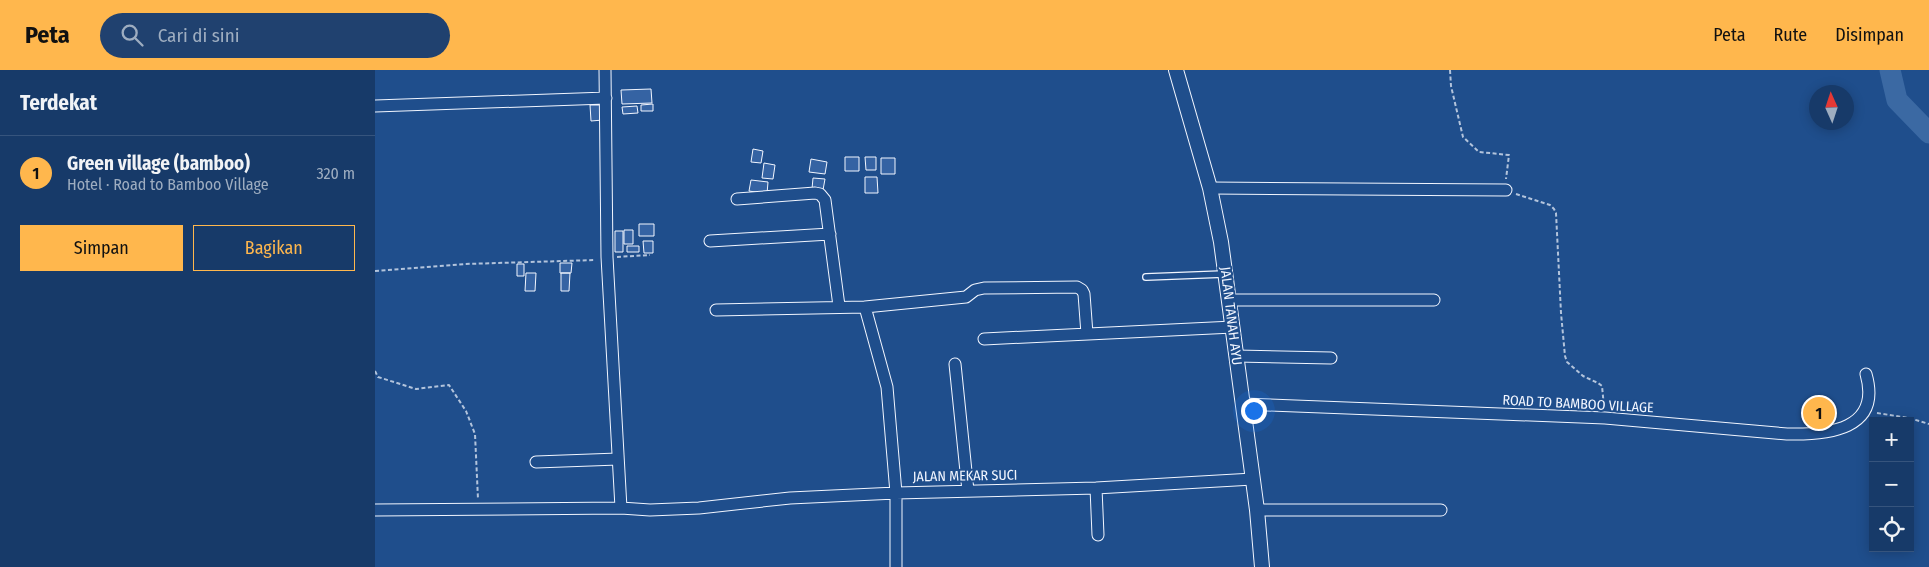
<!DOCTYPE html>
<html lang="id">
<meta charset="utf-8">
<style>
:root{--surface:#173a69;--page:#20416f;--text:#f1f3f6;--muted:#9eadc0;--line:#36547d;--accent:#ffb74d}
body{margin:0;font-family:"Fira Sans Condensed",sans-serif;background:var(--page);color:var(--text)}
.controls{position:absolute;right:15px;bottom:15px;display:grid;overflow:hidden;border-radius:0px;box-shadow:0 2px 12px #0003}
.controls button{width:45px;height:45px;display:grid;place-items:center;padding:0;border:0;border-bottom:1px solid var(--line);background:var(--surface);color:var(--text);font:25px sans-serif}
.compass{position:absolute;left:1434px;top:15px;width:45px;height:45px;border-radius:50%;background:var(--surface);box-shadow:0 2px 12px #0003;rotate:357deg}
.you{position:absolute;left:878px;top:340px;width:18px;height:18px;margin:-12px;border:4px solid #fff;border-radius:50%;background:#1a73e8;box-shadow:0 0 0 8px #1a73e833}
.badge{display:grid;place-items:center;width:32px;height:32px;border-radius:50%;background:var(--accent);color:#111;font-size:16px;font-weight:700}
.pin{position:absolute;translate:-50% -50%;border:2px solid #fff;box-shadow:0 1px 5px #0006}
.list{margin:0;padding:0;list-style:none}
h2{display:flex;justify-content:space-between;align-items:center;height:65px;margin:0;padding:0 20px;font-size:21px}
h2 small{font-size:16px;font-weight:400;color:var(--muted)}
.list li{display:grid;grid-template-columns:32px 1fr auto;gap:15px;align-items:center;box-sizing:border-box;height:75px;padding:0 20px;border-top:1px solid var(--line)}
.list b{display:block;font-size:19px;white-space:nowrap}
.list p{margin:0;font-size:16px;white-space:nowrap;color:var(--muted)}
.list em{font-size:16px;font-style:normal;color:var(--muted)}
.actions{display:flex;gap:10px;padding:15px 20px}
.actions a{flex:1;padding:11px 0;border:1px solid var(--accent);border-radius:0px;text-align:center;font-size:18px;color:var(--accent)}
.actions .main{background:var(--accent);color:#111}
.icon{flex:none;width:28px;height:28px;fill:none;stroke:currentColor;stroke-width:2;stroke-linecap:round;stroke-linejoin:round}
.map{position:relative;flex:none;width:1554px;height:497px;overflow:hidden}
header{display:flex;align-items:center;gap:30px;box-sizing:border-box;height:70px;padding:0 25px;background:var(--accent);color:#111}
header strong{font-size:24px}
nav{display:flex;gap:28px;margin-inline-start:auto;font-size:18px}
.search{width:350px;height:45px;background:var(--page);display:flex;align-items:center;gap:12px;box-sizing:border-box;padding:0 18px;border-radius:28px;color:var(--muted);font-size:19px}
main{display:flex}
aside{flex:1;background:var(--surface)}
.map>svg:first-child{display:block}
</style>
<header>
<strong>Peta</strong>
<div class="search"><svg class="icon" aria-label="search" viewBox="0 0 24 24"><circle cx="10" cy="10" r="6"/><path d="M15 15l6 6"/></svg>Cari di sini</div>
<nav><a>Peta</a><a>Rute</a><a>Disimpan</a></nav>
</header>
<main>
<aside>
<h2>Terdekat<small></small></h2>
<ul class="list">
<li><span class="badge">1</span><div><b>Green village (bamboo)</b><p>Hotel · Road to Bamboo Village</p></div><em>320 m</em></li>
</ul>
<div class="actions"><a class="main">Simpan</a><a>Bagikan</a></div>
</aside>
<div class="map">
<svg width="1554" height="497" viewBox="0 0 1554 497">
<rect width="100%" height="100%" fill="#1f4e8c"/>
<g fill="none" stroke-linecap="round" stroke-linejoin="round">
<path stroke="#3b69a3" stroke-width="21" d="M1515,0L1522,30L1554,63"/>
</g>
<path fill="#3563a3" stroke="#f2f6ff" d="M276,19L277,33L247,34L246,20Z
M278,34V41H266V35Z
M215,35H227L228,50L216,51Z
M262,36L263,43L248,44L247,37Z
M378,79L388,81L386,93L376,92Z
M470,87H484V101H470Z
M490,87H501V100H491Z
M506,88H520V104H506Z
M436,89L452,92L450,104L434,102Z
M389,93L400,95L398,109L387,108Z
M490,107H502L503,123H490Z
M438,108L450,109L448,120L437,119Z
M376,110L393,112L392,124L374,121Z
M264,154H279V166H264Z
M249,160H258V174H249Z
M240,161H248V182H240Z
M268,171H278V183H269Z
M252,176H264V182H252Z
M185,193H197L196,203H185Z
M142,194H149V206H142Z
M151,203H161L160,221H150Z
M186,203H195L194,221H186Z"/>
<g fill="none" stroke-linecap="round" stroke-linejoin="round">
<defs>
<path id="service" d="M771,207L849,204"/>
<path id="minor" d="M230,0L232,187L246,438
M0,36L231,28
M835,118L1131,120
M362,129L440,123L445,124L450,130L464,236
M335,171L455,164
M854,230H1059
M490,237L591,227L600,220L609,218L702,217L707,220L709,224L712,264
M341,240L490,237L512,317L521,423V497
M609,269L858,257
M861,286L956,288
M580,294L593,421
M868,334L1230,348L1412,364C1453,365 1507,360 1491,304
M161,392L243,389
M721,418L723,465
M0,440L246,438L275,440L324,438L415,428L521,423L721,418L878,409
M882,440H1066"/>
<path id="tertiary" d="M801,0L835,118L846,172L882,440L887,497"/>
</defs>
<use href="#service" stroke="#f2f6ff" stroke-width="8"/>
<use href="#minor" stroke="#f2f6ff" stroke-width="13"/>
<use href="#tertiary" stroke="#f2f6ff" stroke-width="16"/>
<path stroke="#b3c4dc" stroke-width="2" stroke-dasharray="4 2.5" stroke-linecap="butt" d="M1075,0L1076,16L1088,67L1104,82L1134,85L1131,109
M1141,124L1175,135L1179,139L1181,143L1186,243L1190,286L1192,292L1208,306L1223,313L1227,316L1229,337
M242,187L275,185
M0,201L90,194L220,190
M0,301L3,307L41,319L74,315L91,341L100,364L103,429
M1502,343L1534,348L1554,354"/>
<use href="#service" stroke="#1f4e8c" stroke-width="5.5"/>
<use href="#minor" stroke="#1f4e8c" stroke-width="11"/>
<use href="#tertiary" stroke="#1f4e8c" stroke-width="14"/>
</g>
<g text-anchor="middle" dominant-baseline="central" stroke-width="4" stroke-linejoin="round" paint-order="stroke">
<g font-size="14" fill="#f2f6ff" stroke="#1f4e8c">
<text transform="translate(856 246) rotate(83)">JALAN TANAH AYU</text>
<text transform="translate(1203 334) rotate(3)">ROAD TO BAMBOO VILLAGE</text>
<text transform="translate(590 406) rotate(-1)">JALAN MEKAR SUCI</text>
</g>
</g>
</svg>
<div class="controls">
<button>+</button>
<button>−</button>
<button><svg class="icon" aria-label="locate" viewBox="0 0 24 24"><circle cx="12" cy="12" r="6"/><path d="M12 2v4M12 18v4M2 12h4M18 12h4"/></svg></button>
</div>
<svg class="compass" viewBox="-18 -18 36 36"><path d="M0-13l5 13h-10z" fill="#e53935"/><path d="M0 13l5-13h-10z" fill="#9eadc0"/></svg>
<div class="you"></div>
<div class="pin badge" style="left:1444px;top:343px">1</div>
</div>
</main>
